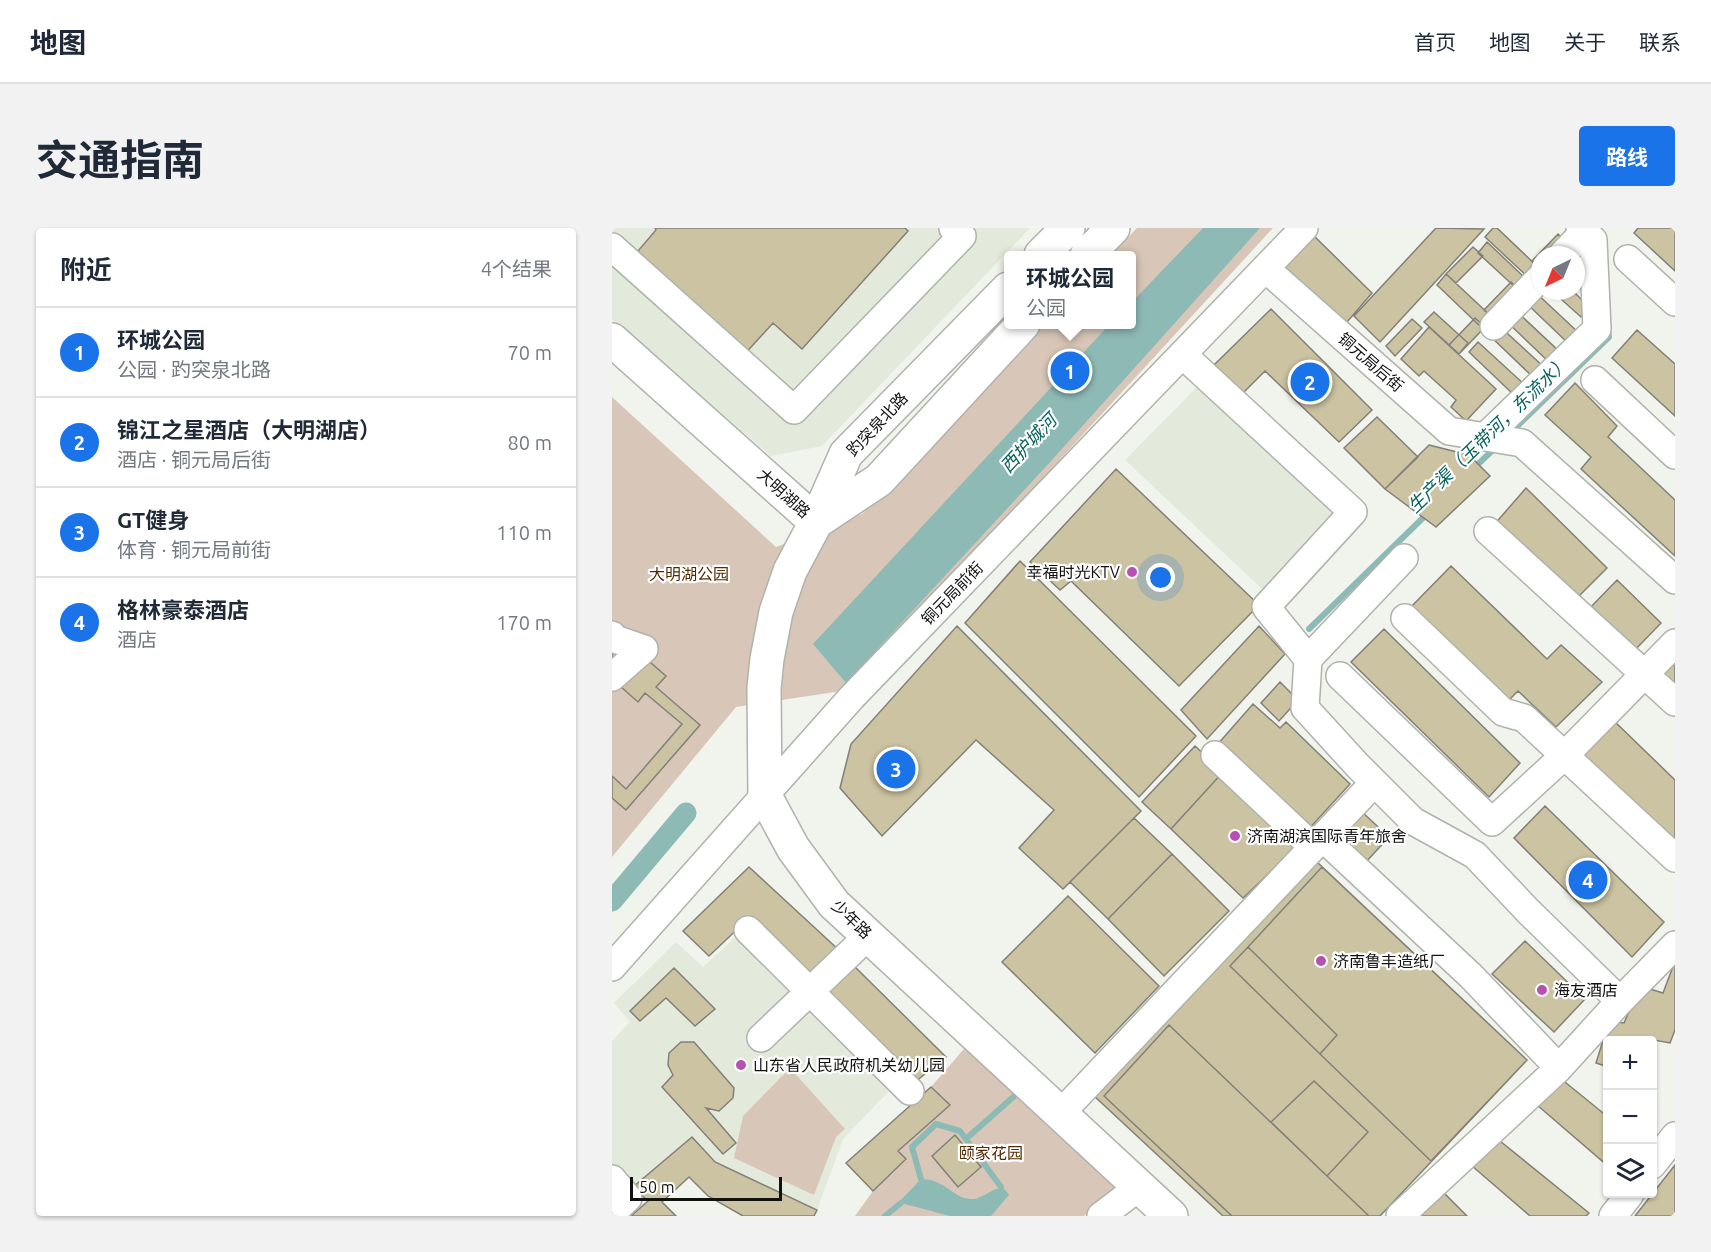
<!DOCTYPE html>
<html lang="zh">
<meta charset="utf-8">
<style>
:root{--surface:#fff;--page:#f2f2f3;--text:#1f2937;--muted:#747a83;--line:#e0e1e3;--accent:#1a73e8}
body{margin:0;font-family:Ubuntu,"Noto Sans SC",sans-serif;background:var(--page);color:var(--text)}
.controls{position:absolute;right:18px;bottom:18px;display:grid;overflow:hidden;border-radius:6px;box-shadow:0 2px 4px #0004}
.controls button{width:54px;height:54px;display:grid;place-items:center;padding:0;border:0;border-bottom:2px solid var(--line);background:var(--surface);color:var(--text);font:30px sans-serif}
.compass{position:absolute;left:919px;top:18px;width:54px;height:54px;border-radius:50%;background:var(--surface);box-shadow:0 2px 4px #0004;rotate:223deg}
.scale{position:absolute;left:18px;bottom:15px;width:152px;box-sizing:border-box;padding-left:6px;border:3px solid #111210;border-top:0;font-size:16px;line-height:21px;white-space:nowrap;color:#111210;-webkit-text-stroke:4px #fff;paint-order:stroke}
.you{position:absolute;left:549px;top:350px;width:21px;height:21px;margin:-15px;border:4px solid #fff;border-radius:50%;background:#1a73e8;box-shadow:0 0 0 9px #1a73e833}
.badge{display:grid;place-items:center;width:39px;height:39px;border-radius:50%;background:var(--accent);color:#fff;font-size:20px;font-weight:700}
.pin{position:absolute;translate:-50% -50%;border:3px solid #fff;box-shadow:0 2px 6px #0006}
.popup{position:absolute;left:392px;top:23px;width:132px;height:78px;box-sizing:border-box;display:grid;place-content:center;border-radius:6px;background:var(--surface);filter:drop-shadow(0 2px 4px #0005);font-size:20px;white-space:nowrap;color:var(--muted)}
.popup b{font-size:22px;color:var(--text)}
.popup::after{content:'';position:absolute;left:50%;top:100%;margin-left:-12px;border:12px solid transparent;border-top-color:var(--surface)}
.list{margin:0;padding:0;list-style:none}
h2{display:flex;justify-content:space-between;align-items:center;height:78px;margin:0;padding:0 24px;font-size:26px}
h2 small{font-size:20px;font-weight:400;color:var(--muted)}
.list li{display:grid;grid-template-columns:39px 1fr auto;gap:18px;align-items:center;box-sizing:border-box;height:90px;padding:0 24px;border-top:2px solid var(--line)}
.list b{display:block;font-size:22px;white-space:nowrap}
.list p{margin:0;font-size:20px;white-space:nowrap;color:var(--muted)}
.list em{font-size:20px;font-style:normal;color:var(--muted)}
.icon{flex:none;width:33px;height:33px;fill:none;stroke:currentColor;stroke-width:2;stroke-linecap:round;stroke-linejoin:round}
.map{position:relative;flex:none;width:1063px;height:988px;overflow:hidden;border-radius:6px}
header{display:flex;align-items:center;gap:36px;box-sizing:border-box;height:84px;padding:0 30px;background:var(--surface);border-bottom:2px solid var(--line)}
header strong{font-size:28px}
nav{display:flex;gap:33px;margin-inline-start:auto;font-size:21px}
.intro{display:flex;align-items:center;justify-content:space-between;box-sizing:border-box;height:144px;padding:0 36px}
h1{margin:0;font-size:42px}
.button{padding:15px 27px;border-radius:6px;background:var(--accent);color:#fff;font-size:21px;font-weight:700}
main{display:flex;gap:36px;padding:0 36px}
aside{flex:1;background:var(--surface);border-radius:6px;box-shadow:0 2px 4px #0004}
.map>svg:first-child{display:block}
</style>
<header>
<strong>地图</strong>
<nav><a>首页</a><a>地图</a><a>关于</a><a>联系</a></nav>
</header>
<div class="intro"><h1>交通指南</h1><a class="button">路线</a></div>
<main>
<aside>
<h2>附近<small>4个结果</small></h2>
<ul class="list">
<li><span class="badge">1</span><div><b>环城公园</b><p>公园 · 趵突泉北路</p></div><em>70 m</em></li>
<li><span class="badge">2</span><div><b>锦江之星酒店（大明湖店）</b><p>酒店 · 铜元局后街</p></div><em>80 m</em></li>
<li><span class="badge">3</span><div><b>GT健身</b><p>体育 · 铜元局前街</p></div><em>110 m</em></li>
<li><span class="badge">4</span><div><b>格林豪泰酒店</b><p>酒店</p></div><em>170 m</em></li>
</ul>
</aside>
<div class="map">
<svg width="1063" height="988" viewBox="0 0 1063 988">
<rect width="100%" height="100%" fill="#f0f4ec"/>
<path fill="#e3eadb" d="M0,0H418L210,218L159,228L0,92Z
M590,154L729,284L651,362L513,232Z
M129,704L280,860L231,911L205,982L103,934L80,909L21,959L0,951V813L18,794L2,775L64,714L91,739Z"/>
<path fill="#d8c7b8" d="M525,0H661L236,462L124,479L0,629V169L164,319L250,286L432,97L520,96V27H499Z
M357,815L509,959L472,988H243L261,963L294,932L286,923L338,877L319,859Z
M178,840L233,901L224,909L202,967L122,930L131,888Z"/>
<path fill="#8ebab6" d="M591,0H648L440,232L234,455L201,416L497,97L520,96V74Z
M309,951C334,951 342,972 361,971C375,970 388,950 397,967L379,988H338L289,975V972Z"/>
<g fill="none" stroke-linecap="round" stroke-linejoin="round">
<path stroke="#8ebab6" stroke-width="6" d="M897,206L997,109L996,102
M861,241L884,219
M697,401L817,284
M355,910L408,863
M309,951L300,919L324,896L348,903L389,959
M273,988L289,975"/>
<path stroke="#8ebab6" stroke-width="21" d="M0,673L74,585"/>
</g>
<path fill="#cbc3a1" stroke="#828079" stroke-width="1.5" d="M43,0H293L296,3L190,121L161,95L130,129L20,30L44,2Z
M824,0L872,1L768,114L742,88Z
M881,0H885L928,41L919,52L873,9Z
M1026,0H1063V43L1022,5Z
M699,5L760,65L729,101L664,42Z
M946,6L954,14L942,27H928V41L920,33Z
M875,14L912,49L904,60L866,25Z
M861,19L871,28L844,55L834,46Z
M964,36L979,50L971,60L964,54Z
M834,46L881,90L871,101L825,57Z
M899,54L908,63L881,90L872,82Z
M921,62L968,106L958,117L912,73Z
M940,63H961L977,79L969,89Z
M659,81L760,182L727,214L653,143L631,165L602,137Z
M902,81L949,125L939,136L893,92Z
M822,84L856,115L847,126L812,94Z
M863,90L873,99L847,126L837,117Z
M800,91L810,100L783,128L774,118Z
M885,96L932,139L922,150L876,106Z
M817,99L884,161L854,193L839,179L844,172L812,143L807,148L789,131Z
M1025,102L1063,136V188L1000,130Z
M866,114L913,157L903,168L857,124Z
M963,155L1005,198L996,209L1063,272V328L969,241L979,229L933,187Z
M765,189L806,229L773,261L732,220Z
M817,217L857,227L878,248L824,299L773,261Z
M504,241L647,377L567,458L459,353L448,362L418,334Z
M914,260L995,340L961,374L881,298Z
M408,333L584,508L527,569L353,395Z
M839,338L935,431L949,417L990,454L944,499L906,463L897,472L799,379Z
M1005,352L1049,395L1020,425L976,382Z
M345,398L529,583L451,661L407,620L442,582L364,512L270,608L228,560L239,516Z
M647,398L673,426L595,511L569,482Z
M0,401L54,448L44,459L88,497L14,582L0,570V548L14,561L70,496L33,465L26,474L0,451Z
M772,401L908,535L877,569L739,434Z
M1063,431V461L1049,447Z
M668,454L686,472L667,493L649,475Z
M641,476L668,500L674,494L738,556L695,603L605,517Z
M999,490L1063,552V617L965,524Z
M583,518L611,544L559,601L530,574Z
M611,544L688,616L631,670L559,601Z
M933,578L1052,694L1020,729L902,610Z
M749,583L777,609L753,635L724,610Z
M522,590L560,626L496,691L458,654Z
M560,626L617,683L552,748L496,691Z
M704,633L915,832L768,988H611L481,867Z
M137,639L229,724L200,752L136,691L97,728L71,703Z
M710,639L915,832L819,933L708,826L725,807L636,719Z
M456,668L547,758L483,825L390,734Z
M913,713L973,771L942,804L880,746Z
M636,719L725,807L708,826L618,738Z
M1063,733V802L1058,815L1042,812L1040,816V812H996V839L984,835L997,793L1012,795L1028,758L1051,765Z
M238,734L334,829L303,854L211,762Z
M62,740L103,781L83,798L54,770L28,793L18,783Z
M557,797L715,948L757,988H620L492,868Z
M69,814H82L122,860L121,870L107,883L94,880L124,915L111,926L50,859L61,847L56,837L57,825Z
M948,850L996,889V938L925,877Z
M702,853L756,904L715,948L659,894Z
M319,859L338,877L286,923L294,931L261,963L234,935Z
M343,907L369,939L346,959L320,928Z
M80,909L103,934L205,982L202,988H131L96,968L77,949L50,974L64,988H19L36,973L21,959Z
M883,909L977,985L974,988H918L860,938Z
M1063,937V988H1023Z
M829,962L855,988H804Z"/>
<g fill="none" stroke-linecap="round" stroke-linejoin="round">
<defs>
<path id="minor" d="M0,19L182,182L350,8L341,0
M950,27L972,4
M1016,31L1063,74
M654,41L837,203L910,215L1063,352
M882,98L928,50
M571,127L741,284L654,379L696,431L693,480L746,538L801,593L863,627L916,683L1008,773L947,840L788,988
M983,152L1063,227
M874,208L985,101L981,12L968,0
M876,303L1063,474
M793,390L891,484L912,490L1063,630
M0,407L3,411L32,421
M696,431L792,330
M728,448L880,594L953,527L1063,415
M0,449L32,421
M603,527L701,619
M710,609L859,748L947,840
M136,702L298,863
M0,739L240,469L692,0
M1008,773L1063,717
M149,810L256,708
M448,886L762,555
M1040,937L1063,908
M0,951L16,970L0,985
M489,988L527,959
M1001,988L1018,966"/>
<path id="major" d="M429,27L456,0
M475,27L501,0
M396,61L234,226L204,294L178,343L164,384L155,431L152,460L153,568L181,620L222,676L559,988
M0,112L204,294
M204,294L267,252L411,96"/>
</defs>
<use href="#minor" stroke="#b0b3ac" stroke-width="30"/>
<use href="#major" stroke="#b0b3ac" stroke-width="36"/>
<use href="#minor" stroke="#fff" stroke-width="27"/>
<use href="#major" stroke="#fff" stroke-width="33"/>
</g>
<g fill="#b850b4" stroke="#fff" stroke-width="2">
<circle cx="520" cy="344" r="6"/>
<circle cx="623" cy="608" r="6"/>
<circle cx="709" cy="733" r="6"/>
<circle cx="930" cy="762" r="6"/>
<circle cx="129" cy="837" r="6"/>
</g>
<g text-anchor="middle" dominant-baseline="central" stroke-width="4.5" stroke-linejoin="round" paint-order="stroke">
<g font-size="16" fill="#111210" stroke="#fff">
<text transform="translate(759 134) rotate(41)">铜元局后街</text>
<text transform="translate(265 196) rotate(-47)">趵突泉北路</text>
<text transform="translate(172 265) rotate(42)">大明湖路</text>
<text transform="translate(340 365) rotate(-46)">铜元局前街</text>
<text transform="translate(240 691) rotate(44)">少年路</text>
</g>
<g font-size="16" fill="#111210" stroke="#fff" text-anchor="start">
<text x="508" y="344" text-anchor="end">幸福时光KTV</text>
<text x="635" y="608">济南湖滨国际青年旅舍</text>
<text x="721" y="733">济南鲁丰造纸厂</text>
<text x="942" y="762">海友酒店</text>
<text x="141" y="837">山东省人民政府机关幼儿园</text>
</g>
<g font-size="16" fill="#502c00" stroke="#fff">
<text x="77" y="346">大明湖公园</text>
<text x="379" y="925">颐家花园</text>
</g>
<g font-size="18" font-style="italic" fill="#07635f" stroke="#fff">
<text transform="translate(876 206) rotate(-44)">生产渠（玉带河，东流水）</text>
<text transform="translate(416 215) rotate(-47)">西护城河</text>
</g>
</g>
</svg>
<div class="controls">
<button>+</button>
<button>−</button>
<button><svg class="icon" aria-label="layers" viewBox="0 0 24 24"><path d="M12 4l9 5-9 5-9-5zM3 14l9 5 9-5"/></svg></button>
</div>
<svg class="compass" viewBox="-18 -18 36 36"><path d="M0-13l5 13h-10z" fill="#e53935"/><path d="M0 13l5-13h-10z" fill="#747a83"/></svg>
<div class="scale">50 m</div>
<div class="you"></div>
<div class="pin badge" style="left:458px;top:143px">1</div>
<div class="popup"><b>环城公园</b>公园</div>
<div class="pin badge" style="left:698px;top:154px">2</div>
<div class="pin badge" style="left:284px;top:541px">3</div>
<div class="pin badge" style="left:976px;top:652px">4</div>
</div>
</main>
